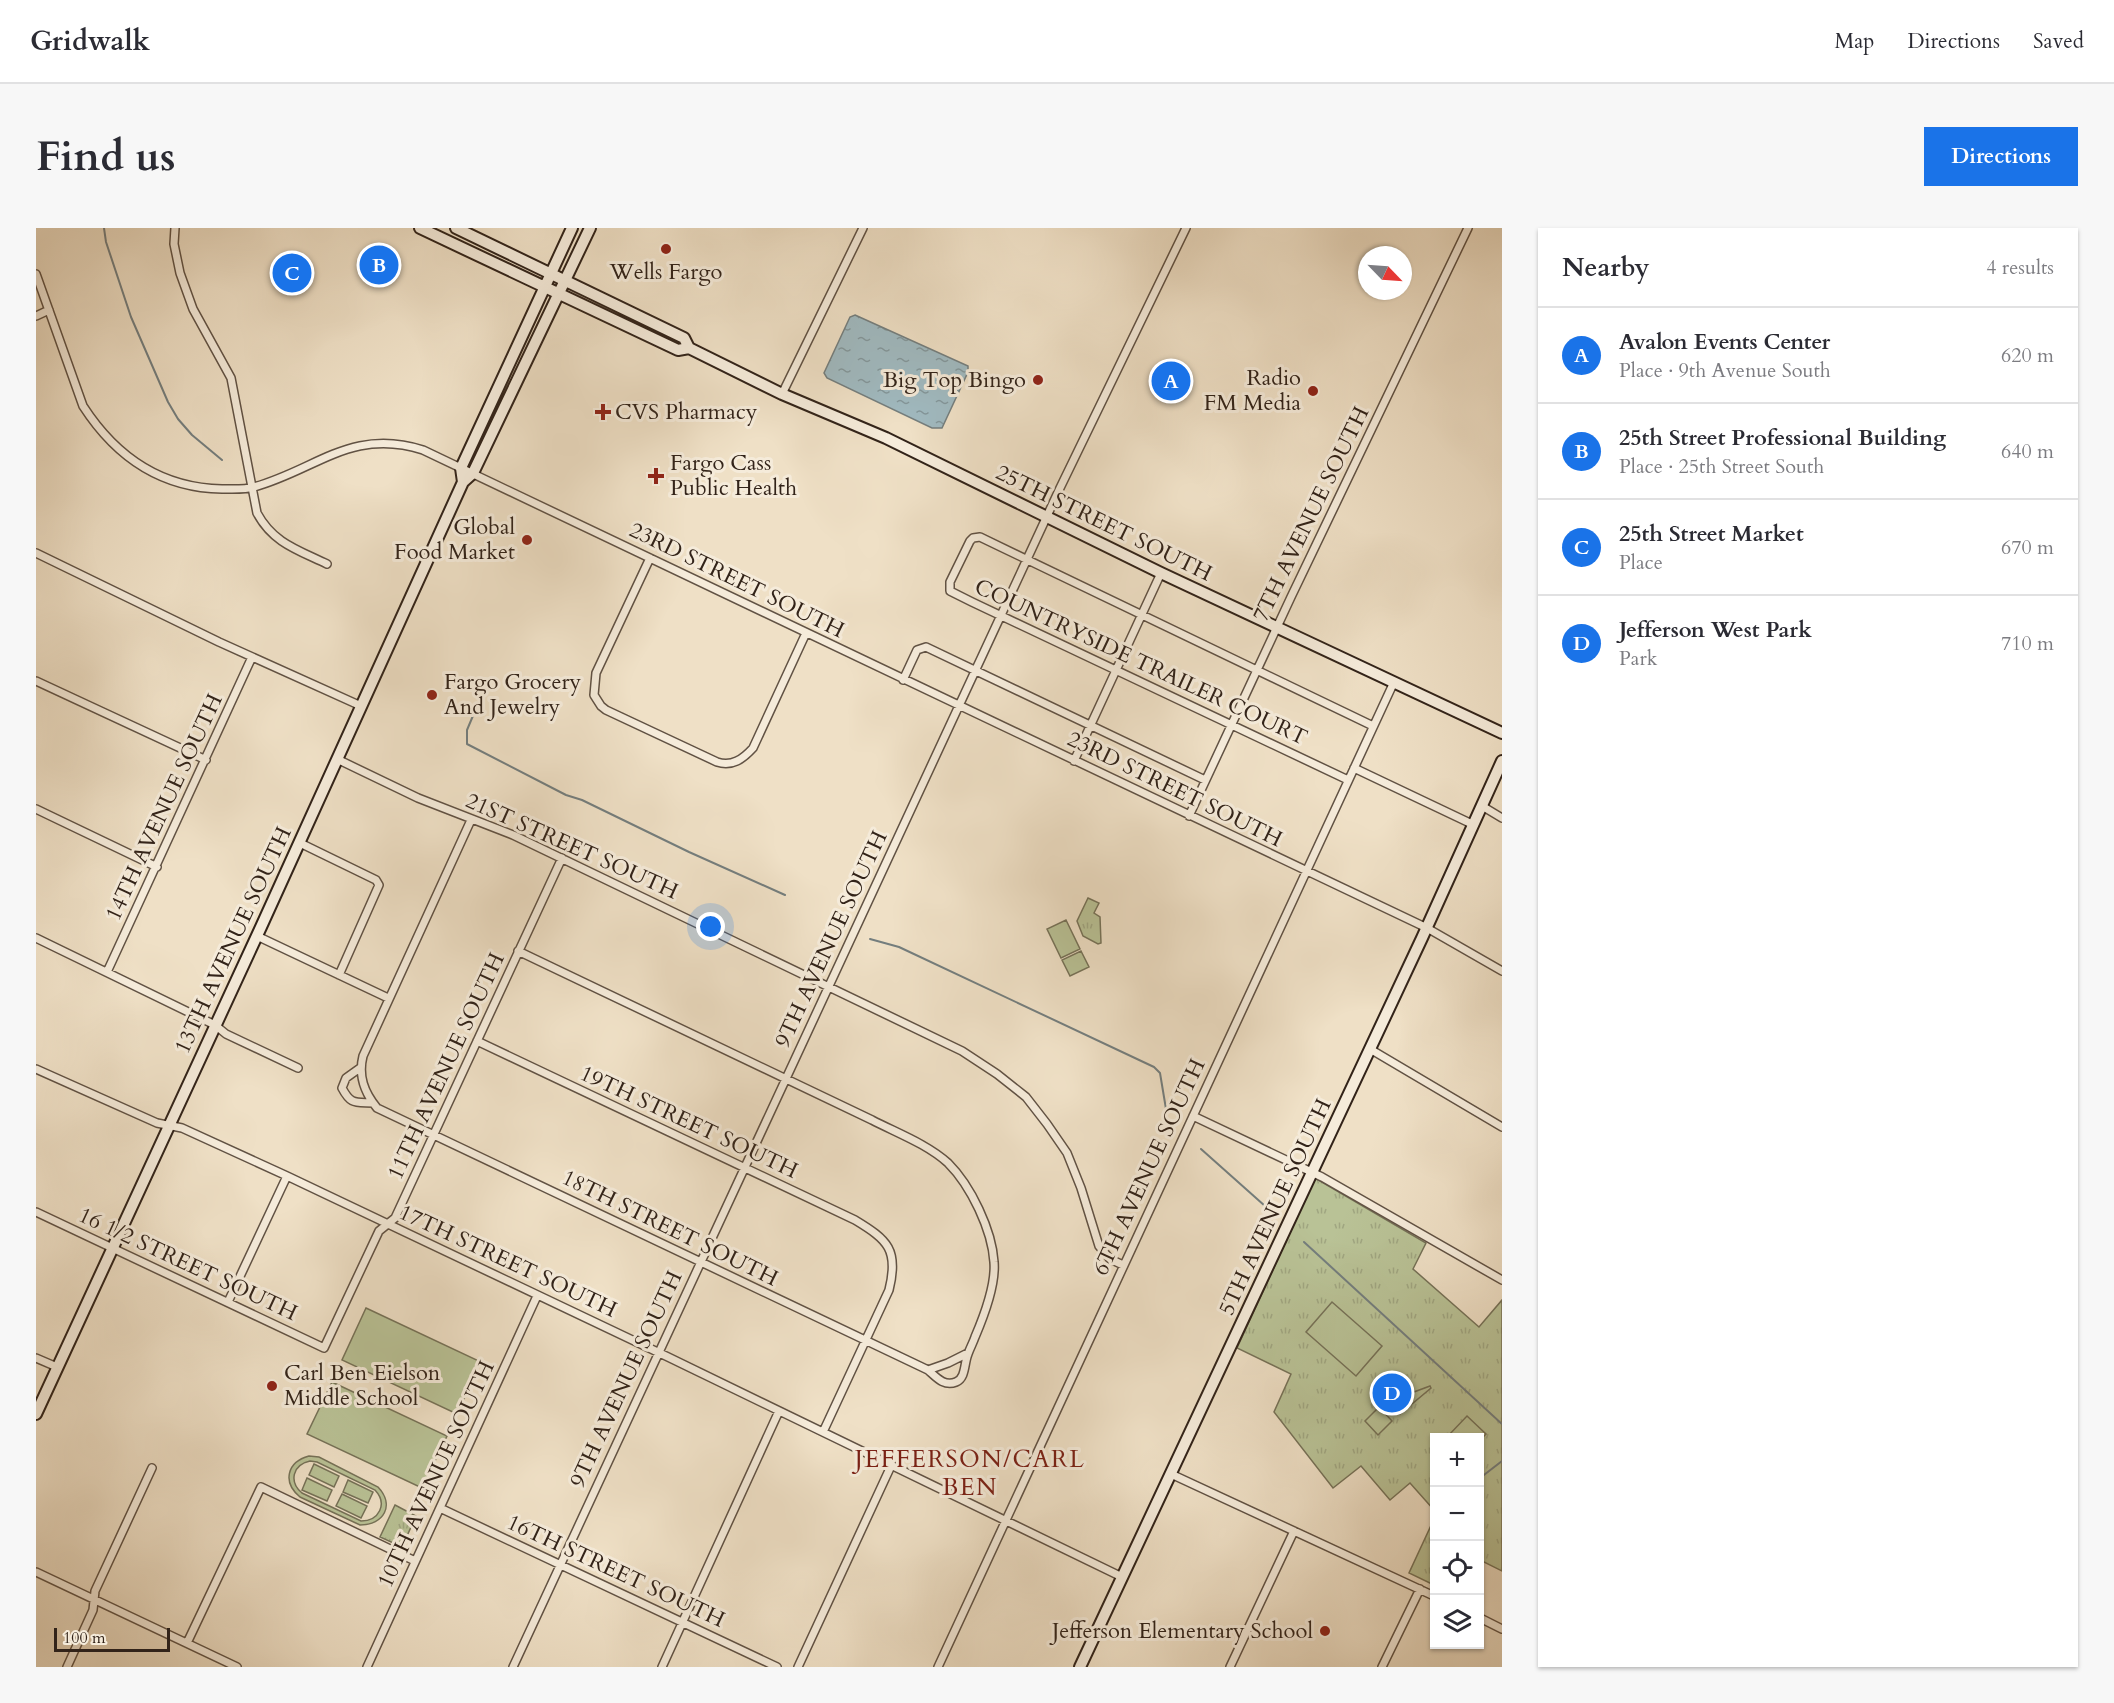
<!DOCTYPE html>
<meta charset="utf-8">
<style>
:root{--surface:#fff;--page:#f7f7f7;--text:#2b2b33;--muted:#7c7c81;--line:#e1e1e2;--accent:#1a73e8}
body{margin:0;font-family:Cardo,serif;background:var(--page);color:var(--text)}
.controls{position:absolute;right:18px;bottom:18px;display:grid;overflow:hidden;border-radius:0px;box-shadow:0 2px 4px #0004}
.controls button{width:54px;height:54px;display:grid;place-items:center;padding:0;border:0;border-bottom:2px solid var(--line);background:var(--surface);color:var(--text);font:30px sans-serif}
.compass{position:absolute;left:1322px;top:18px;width:54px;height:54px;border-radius:50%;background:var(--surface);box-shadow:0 2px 4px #0004;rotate:115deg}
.scale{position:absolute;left:18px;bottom:15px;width:116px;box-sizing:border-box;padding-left:6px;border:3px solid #322319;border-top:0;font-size:16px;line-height:21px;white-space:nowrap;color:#322319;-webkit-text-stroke:4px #f5ebda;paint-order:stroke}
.you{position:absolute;left:675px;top:699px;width:21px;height:21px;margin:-15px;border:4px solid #fff;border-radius:50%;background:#1a73e8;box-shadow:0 0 0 9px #1a73e833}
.badge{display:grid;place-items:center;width:39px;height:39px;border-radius:50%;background:var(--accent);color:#fff;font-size:20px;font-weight:700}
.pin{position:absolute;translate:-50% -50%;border:3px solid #fff;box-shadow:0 2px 6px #0006}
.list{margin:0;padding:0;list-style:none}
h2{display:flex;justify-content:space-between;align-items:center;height:78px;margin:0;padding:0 24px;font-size:26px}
h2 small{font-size:20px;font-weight:400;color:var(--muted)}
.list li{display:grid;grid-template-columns:39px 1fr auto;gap:18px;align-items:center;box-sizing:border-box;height:96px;padding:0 24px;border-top:2px solid var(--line)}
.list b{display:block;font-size:22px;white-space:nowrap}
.list p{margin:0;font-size:20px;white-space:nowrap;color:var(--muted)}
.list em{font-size:20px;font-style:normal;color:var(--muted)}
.icon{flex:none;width:33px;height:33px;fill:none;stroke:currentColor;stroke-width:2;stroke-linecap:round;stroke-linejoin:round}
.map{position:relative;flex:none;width:1466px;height:1439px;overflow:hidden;border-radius:0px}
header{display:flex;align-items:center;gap:36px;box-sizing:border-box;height:84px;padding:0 30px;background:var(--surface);border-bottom:2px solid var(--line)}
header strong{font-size:28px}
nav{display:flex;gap:33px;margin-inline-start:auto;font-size:21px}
.intro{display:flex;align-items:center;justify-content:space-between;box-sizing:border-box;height:144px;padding:0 36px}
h1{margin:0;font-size:42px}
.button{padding:15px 27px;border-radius:0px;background:var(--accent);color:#fff;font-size:21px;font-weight:700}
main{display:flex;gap:36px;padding:0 36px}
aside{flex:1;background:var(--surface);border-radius:0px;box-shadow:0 2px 4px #0004}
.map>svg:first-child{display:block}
</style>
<header>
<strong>Gridwalk</strong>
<nav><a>Map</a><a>Directions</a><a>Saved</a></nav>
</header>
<div class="intro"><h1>Find us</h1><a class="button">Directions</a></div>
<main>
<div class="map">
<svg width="1466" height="1439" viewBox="0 0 1466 1439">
<defs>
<pattern id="grass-tufts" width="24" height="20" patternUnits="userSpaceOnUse" patternTransform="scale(1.5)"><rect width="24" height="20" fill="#b9c296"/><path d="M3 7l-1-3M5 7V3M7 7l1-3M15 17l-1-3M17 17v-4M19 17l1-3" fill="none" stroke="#a0a681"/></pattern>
<pattern id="water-ripples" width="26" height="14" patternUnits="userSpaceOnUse" patternTransform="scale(1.5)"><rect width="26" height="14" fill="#a0bac1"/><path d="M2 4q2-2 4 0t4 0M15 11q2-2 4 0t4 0" fill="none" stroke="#83979c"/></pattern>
</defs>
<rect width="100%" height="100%" fill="#efe0c6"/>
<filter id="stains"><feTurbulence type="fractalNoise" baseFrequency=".00333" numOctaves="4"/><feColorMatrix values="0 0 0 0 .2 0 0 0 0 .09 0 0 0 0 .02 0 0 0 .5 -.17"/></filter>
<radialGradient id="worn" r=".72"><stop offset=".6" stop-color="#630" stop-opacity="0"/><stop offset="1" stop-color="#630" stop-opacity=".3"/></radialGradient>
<path fill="url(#grass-tufts)" stroke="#767258" stroke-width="1.5" d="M1052,670L1063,675L1058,685L1064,689L1065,715L1062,716L1047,708L1041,693Z
M1279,950L1390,1015L1377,1041L1443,1099L1466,1072V1343L1444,1332V1210H1398V1282L1374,1255L1354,1272L1325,1238L1297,1260L1238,1184L1255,1146L1201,1120Z
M359,1277L380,1288L366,1319L344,1309Z
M1398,1291V1357L1373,1345Z"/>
<path fill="#b9c296" stroke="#767258" stroke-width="1.5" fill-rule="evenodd" d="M1030,692L1044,721L1025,730L1011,701Z
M1045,723L1053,739L1034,748L1026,732Z
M1296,1074L1346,1118L1320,1148L1270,1104Z
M330,1080L445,1134L421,1186L306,1132Z
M296,1154L411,1208L386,1260L271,1206Z
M1394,1158L1395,1160L1364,1186L1361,1185L1378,1164Z
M1343,1179L1356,1193L1342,1207L1329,1193Z
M1431,1188L1450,1206L1444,1212V1210L1411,1209Z
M273,1228L283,1229L342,1259C359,1277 348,1297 324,1297L264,1269C246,1254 251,1234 273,1228ZM274,1233L281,1234L339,1262C352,1276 343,1293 325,1293L266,1265C253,1254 256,1237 274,1233Z
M278,1236L303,1248L298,1259L273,1247Z
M271,1250L296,1262L291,1273L266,1262Z
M312,1252L337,1264L332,1275L307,1264Z
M306,1266L331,1278L325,1290L300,1278Z"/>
<path fill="url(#water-ripples)" stroke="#747e7e" stroke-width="1.5" d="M819,87L932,138V144L906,200H896L791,150L788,145L814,89Z"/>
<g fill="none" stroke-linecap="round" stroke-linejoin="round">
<path stroke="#747e7e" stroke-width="2" d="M68,0L70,14L95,89L132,174L142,191L156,207L186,232
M447,464L431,502V516L530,567L546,572L653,624L749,667
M834,711L863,719L1118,839L1124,845L1130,881
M1165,921L1229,978
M1268,1014L1466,1196
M1444,1250L1466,1233"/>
<defs>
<path id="street" d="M139,0L138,16L144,45L157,81L195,150L221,285C237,315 262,322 291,336
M0,46L47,178C80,229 125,260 186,261C196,261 208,262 218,259C280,242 316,199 387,222L1391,700L1466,743
M0,88L13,82
M746,166L827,0
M0,325L183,414L325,478
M614,330L560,445L558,467L565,478L570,482L681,534C696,539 707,531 717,520L770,405
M867,452L881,422L890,419L1169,552
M0,453L170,532
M301,531L382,570L477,607L926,823L961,846L990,869L1011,896L1031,925L1045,960L1063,1018L1074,1031L1087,1037
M1038,533L1125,345
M1318,540L1438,597
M1312,552L936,374L914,363V354L934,313L937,310L944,309L1337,498
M1446,578L1466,590
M0,581L121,639
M1153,588L1255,369L1432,0
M435,592L327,828C322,848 328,864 341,880L892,1142L912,1135L932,1125
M264,615L340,652L343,657L303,747
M221,708L352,770
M0,710L179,797L190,806L262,840
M482,723L836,892C861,905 891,916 912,935C935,958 956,1002 958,1034C960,1057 948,1088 939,1109C937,1115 934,1120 932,1126C928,1135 930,1150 920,1154C908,1159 900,1149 892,1142
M71,744L216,429
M441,813L819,992C852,1012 863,1022 853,1062L787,1204
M1334,821L1466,899
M324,840L310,850L306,860C315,877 319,874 337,875
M0,841L121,895L146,900L251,948L632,1129L1086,1349
M1157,888L1286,949L1466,1052
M0,984L288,1120L343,1003L359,990L526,630
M192,1074L251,948
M0,1130L21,1139
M1135,1246L1398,1368
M404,1280L741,1439
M0,1344L201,1439
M1444,1390L1466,1401
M151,1415L225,1259L379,1333
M31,1439L57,1382L59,1363L116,1240
M331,1439L501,1068
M477,1439L1024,260L1150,0
M626,1439L743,1183
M762,1439L855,1238
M902,1439L1358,454
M1194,1439L1258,1303
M1346,1439L1384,1361"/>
<path id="secondary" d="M384,0L642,122L653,120L746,166L850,210L1125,345L1466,505
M420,0L648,110L653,120
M427,254L425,240L536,0
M0,1186L225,699L427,254L437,245L554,0
M1044,1439L1386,710L1466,533"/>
</defs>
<use href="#street" stroke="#615244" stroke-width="10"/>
<use href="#secondary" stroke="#322319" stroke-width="14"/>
<use href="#street" stroke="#f5ebda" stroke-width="7"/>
<use href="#secondary" stroke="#f5ebda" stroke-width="10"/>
</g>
<g fill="#8f2418" stroke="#f5ebda" stroke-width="2">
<circle cx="630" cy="21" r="6"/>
<circle cx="1002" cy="152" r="6"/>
<circle cx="1277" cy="163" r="6"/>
<path d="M564 175h6v6h6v6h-6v6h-6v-6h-6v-6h6z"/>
<path d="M617 239h6v6h6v6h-6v6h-6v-6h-6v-6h6z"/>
<circle cx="491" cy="312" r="6"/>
<circle cx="396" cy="467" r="6"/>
<circle cx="236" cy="1158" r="6"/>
<circle cx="1289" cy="1403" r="6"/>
</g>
<g text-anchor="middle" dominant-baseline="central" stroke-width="6" stroke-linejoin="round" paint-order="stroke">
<g font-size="22" fill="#322319" stroke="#f5ebda" text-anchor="end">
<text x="630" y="44" text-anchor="middle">Wells Fargo</text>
<text x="1265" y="150">Radio<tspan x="1265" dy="25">FM Media</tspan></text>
<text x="990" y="152">Big Top Bingo</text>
<text x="579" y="184" text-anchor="start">CVS Pharmacy</text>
<text x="634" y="235" text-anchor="start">Fargo Cass<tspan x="634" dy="25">Public Health</tspan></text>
<text x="479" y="299">Global<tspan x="479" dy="25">Food Market</tspan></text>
<text x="408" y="454" text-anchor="start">Fargo Grocery<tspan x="408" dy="25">And Jewelry</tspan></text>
<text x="248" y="1145" text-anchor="start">Carl Ben Eielson<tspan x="248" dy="25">Middle School</tspan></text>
<text x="1277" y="1403">Jefferson Elementary School</text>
</g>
<g font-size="22" fill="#322319" stroke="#f5ebda">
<text transform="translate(1275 286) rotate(-64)">7TH AVENUE SOUTH</text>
<text transform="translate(1068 295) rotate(26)">25TH STREET SOUTH</text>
<text transform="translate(701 352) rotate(26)">23RD STREET SOUTH</text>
<text transform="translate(1105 434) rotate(25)">COUNTRYSIDE TRAILER COURT</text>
<text transform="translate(1139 561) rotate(26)">23RD STREET SOUTH</text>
<text transform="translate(128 579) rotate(-65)">14TH AVENUE SOUTH</text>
<text transform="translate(536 618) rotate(24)">21ST STREET SOUTH</text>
<text transform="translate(795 711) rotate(-65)">9TH AVENUE SOUTH</text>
<text transform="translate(197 712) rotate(-65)">13TH AVENUE SOUTH</text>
<text transform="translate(410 838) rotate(-65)">11TH AVENUE SOUTH</text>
<text transform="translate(653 894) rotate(25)">19TH STREET SOUTH</text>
<text transform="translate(1113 939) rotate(-65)">6TH AVENUE SOUTH</text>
<text transform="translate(1239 979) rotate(-65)">5TH AVENUE SOUTH</text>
<text transform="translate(634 1000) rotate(26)">18TH STREET SOUTH</text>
<text transform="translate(472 1033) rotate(25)">17TH STREET SOUTH</text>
<text transform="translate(152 1036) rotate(25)">16 1/2 STREET SOUTH</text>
<text transform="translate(590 1151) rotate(-65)">9TH AVENUE SOUTH</text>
<text transform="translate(400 1246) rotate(-65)">10TH AVENUE SOUTH</text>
<text transform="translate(580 1343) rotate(25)">16TH STREET SOUTH</text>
</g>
<g font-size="24" letter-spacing="1.5" fill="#7a1f14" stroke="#f5ebda">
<text x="934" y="1231">JEFFERSON/CARL<tspan x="934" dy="28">BEN</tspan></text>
</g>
</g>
<rect width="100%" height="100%" filter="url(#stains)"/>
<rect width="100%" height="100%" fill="url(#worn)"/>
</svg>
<div class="controls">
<button>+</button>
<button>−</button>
<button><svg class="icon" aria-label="locate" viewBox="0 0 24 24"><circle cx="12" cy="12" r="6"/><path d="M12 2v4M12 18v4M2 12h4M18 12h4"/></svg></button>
<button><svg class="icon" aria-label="layers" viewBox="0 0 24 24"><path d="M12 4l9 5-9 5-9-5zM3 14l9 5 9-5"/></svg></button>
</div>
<svg class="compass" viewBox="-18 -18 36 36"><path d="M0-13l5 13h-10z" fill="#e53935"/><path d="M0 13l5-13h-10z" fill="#7c7c81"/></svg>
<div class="scale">100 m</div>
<div class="you"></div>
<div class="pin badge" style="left:1135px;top:153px">A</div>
<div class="pin badge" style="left:343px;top:37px">B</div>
<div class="pin badge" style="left:256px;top:45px">C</div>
<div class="pin badge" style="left:1356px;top:1165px">D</div>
</div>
<aside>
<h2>Nearby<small>4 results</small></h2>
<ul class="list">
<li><span class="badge">A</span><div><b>Avalon Events Center</b><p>Place · 9th Avenue South</p></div><em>620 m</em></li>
<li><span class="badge">B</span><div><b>25th Street Professional Building</b><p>Place · 25th Street South</p></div><em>640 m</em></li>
<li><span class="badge">C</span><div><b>25th Street Market</b><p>Place</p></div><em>670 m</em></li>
<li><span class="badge">D</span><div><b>Jefferson West Park</b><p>Park</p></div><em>710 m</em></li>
</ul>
</aside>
</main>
